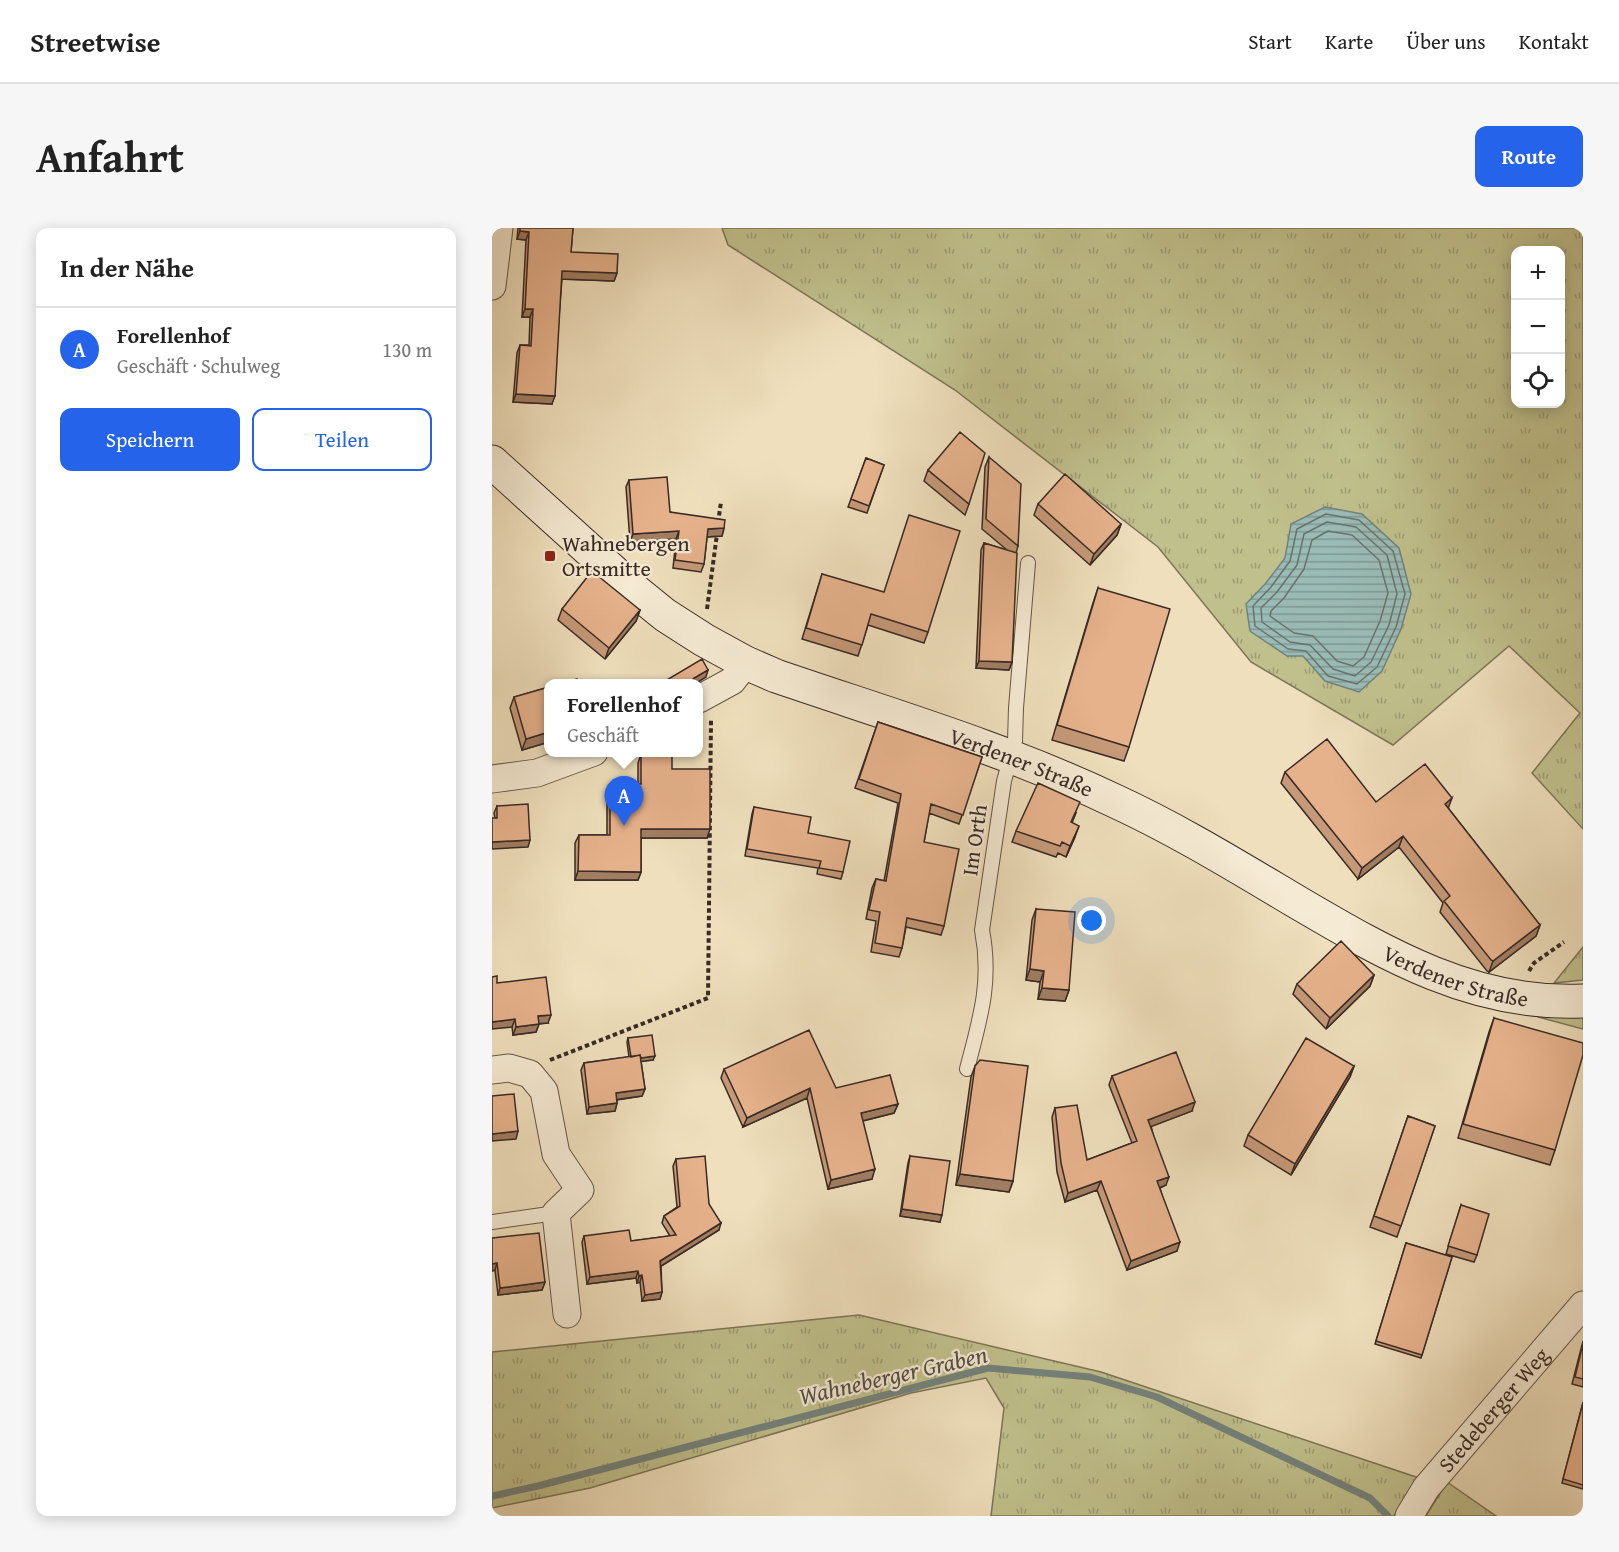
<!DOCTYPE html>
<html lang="de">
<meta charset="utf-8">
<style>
:root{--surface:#fff;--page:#f6f6f6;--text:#222;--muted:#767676;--line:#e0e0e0;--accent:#2563eb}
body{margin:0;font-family:"Gentium Book Plus",serif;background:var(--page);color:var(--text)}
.controls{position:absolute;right:18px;top:18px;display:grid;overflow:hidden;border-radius:12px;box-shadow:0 3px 15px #0003}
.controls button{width:54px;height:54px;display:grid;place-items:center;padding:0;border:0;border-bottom:2px solid var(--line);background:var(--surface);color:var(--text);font:30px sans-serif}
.you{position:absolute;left:600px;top:693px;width:21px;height:21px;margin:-15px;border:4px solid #fff;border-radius:50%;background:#1a73e8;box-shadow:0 0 0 9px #1a73e833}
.badge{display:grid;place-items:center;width:39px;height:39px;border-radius:50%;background:var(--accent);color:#fff;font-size:20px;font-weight:700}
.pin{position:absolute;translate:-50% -50px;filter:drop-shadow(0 2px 3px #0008)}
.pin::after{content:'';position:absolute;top:32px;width:21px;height:18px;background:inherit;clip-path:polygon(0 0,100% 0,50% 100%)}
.popup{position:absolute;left:52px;top:451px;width:159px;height:78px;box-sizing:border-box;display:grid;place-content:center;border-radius:12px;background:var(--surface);filter:drop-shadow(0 2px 4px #0005);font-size:20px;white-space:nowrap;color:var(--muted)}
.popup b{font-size:22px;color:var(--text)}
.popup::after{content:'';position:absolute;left:50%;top:100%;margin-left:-12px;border:12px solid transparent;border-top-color:var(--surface)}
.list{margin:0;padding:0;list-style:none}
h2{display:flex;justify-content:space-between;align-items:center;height:78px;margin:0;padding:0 24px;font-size:26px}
h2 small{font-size:20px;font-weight:400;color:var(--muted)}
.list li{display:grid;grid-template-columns:39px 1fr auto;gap:18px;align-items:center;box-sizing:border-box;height:84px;padding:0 24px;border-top:2px solid var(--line)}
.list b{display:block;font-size:22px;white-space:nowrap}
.list p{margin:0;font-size:20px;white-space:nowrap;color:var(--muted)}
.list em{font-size:20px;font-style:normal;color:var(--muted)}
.actions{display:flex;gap:12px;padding:18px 24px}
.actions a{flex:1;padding:14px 0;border:2px solid var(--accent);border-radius:12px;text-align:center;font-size:21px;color:var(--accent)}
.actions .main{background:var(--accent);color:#fff}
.icon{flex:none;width:33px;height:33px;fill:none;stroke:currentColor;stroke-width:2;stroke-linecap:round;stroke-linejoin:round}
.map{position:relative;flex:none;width:1091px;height:1288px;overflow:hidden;border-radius:12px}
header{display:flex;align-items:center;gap:36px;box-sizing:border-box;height:84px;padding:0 30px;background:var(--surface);border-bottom:2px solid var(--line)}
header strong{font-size:28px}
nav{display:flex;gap:33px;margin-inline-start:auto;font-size:21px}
.intro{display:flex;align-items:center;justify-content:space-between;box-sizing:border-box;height:144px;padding:0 36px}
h1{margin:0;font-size:42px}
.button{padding:15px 27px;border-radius:12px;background:var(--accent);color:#fff;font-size:21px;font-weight:700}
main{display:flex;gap:36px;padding:0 36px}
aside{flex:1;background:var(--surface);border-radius:12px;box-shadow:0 3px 15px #0003}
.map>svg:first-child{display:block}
</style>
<header>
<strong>Streetwise</strong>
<nav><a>Start</a><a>Karte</a><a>Über uns</a><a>Kontakt</a></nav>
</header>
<div class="intro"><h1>Anfahrt</h1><a class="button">Route</a></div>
<main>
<aside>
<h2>In der Nähe<small></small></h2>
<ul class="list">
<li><span class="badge">A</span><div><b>Forellenhof</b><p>Geschäft · Schulweg</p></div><em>130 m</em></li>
</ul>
<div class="actions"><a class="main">Speichern</a><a>Teilen</a></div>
</aside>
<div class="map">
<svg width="1091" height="1288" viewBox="0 0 1091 1288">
<defs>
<pattern id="grass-tufts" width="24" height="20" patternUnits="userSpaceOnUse" patternTransform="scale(1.5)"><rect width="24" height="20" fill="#c0c08c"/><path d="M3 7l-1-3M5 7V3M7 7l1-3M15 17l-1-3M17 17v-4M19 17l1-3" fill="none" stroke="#9d9c72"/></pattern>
<pattern id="water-rules" width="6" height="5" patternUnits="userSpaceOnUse" patternTransform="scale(1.5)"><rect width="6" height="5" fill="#9abcb6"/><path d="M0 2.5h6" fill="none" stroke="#7f9994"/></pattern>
</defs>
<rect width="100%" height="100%" fill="#efdfbc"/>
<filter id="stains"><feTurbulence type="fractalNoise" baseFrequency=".00333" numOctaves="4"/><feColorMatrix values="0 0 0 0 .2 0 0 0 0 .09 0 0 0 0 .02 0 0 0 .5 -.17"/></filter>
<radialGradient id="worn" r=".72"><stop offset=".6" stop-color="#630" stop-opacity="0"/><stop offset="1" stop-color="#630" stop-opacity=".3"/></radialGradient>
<path fill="url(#grass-tufts)" stroke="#7c7558" stroke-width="1.5" fill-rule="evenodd" d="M230,0H1091V601L1040,545L1088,485L1017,418L901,517L759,434L666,319L463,162L236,17ZM1023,22H1068V176H1023Z
M1091,719V752L1062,755Z
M1050,780L1091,785V801L1046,789Z
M367,1087L609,1144L927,1250L902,1288H499L512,1180L494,1150L419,1165L98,1260L0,1280V1124Z
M955,1254L1004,1288H934Z"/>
<path fill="url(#water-rules)" stroke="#73827c" stroke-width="1.5" d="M833,279L870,286L907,320L919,366L909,401L890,443L867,464L833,453L811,428H795L758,403L754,376L774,355L793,330L799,296Z"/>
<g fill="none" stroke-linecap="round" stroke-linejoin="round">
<path stroke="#69736d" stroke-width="1.5" d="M834,286L867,292L901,323L913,366L904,399L885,439L865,456L836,448L814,423L796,421L763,398L761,378L779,359L798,333L805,301Z
M835,294L864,299L895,327L905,366L897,397L879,434L863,448L841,441L818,417L798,414L770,394L769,380L785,364L805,337L812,306Z
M836,303L860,307L887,332L896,365L888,393L872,429L861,438L845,433L821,408L802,405L778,388L779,383L792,370L812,341L820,312Z"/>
<path stroke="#73827c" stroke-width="7" d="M0,1268L46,1258L496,1140L598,1149L665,1169L878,1270L896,1288"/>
<defs>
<path id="lane" d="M475,841C488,791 500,754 490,702L512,553L523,513L524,480L536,335
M0,994L64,985"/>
<g id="street">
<path d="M0,58L7,0"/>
<path d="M207,471L240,453L254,435"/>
<path d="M0,551L45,545L102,524"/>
<path d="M0,842L17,840L38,846L52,863L64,926L88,962L64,985L75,1086"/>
<path id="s1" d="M917,1288L934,1260L1091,1077"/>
</g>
<g id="secondary">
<path id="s2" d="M0,234L136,357L173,387L212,412L254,435L284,448C398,487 514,521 623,573C686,602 746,639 805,674C895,727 983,778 1091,773"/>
</g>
</defs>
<use href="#lane" stroke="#66574a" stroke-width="16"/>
<use href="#street" stroke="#66574a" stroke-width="29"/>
<use href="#secondary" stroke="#382a24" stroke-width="35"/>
<path stroke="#382a24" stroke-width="4" stroke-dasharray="4.5 3" stroke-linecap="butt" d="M226,295L229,274
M215,381L225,306
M1037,743L1042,735L1072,714
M58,832L216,770L219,491"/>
<use href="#lane" stroke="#f5ead3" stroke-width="14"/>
<use href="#street" stroke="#f5ead3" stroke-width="27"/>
<use href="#secondary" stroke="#f5ead3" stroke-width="33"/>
</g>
<path fill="#c69978" stroke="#382a24" stroke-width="1.5" d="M26,0H81L79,24L125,45L122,53L70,51L60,176L21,174L25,125L28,117H37L38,89H30L34,12L25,11Z
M497,229L526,318L524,325L520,434L517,442L484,440L489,322L492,315L515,322L490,301L493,239Z
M374,230L392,237L375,285L356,279Z
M436,242L477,276L473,287L432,253Z
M137,252L178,284L232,300L230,308L215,309L212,336L209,344L181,340L184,311L138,314L134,259Z
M546,276L629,296L625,307L598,337L542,287Z
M330,346L436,404L432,415L376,397L366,428L310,411Z
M606,360L637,519L632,533L560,512L601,375Z
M70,381L148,382L144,393L113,431L66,392Z
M57,459V514L30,522L18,480L22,469Z
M386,494L490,529L467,596L437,585L432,614L452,698L449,707L414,699L410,720L407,729L379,724L384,693L374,691L380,660L384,651L392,653L406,575L363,560Z
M149,526L180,541L215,610H149V644L146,652H83V615L87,607H115V564L118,556H146V535Z
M793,544L884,574L956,580L1048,697L1044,708L997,744L995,743L948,684L951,675L907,619L866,651L789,555Z
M5,578L36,619L3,590L2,585Z
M262,579L316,605L351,644L349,651L325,646L326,640L253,628L260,586Z
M584,585L580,595L583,609L574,629L566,625L564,629L520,614L524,603Z
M544,681L577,762L573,773L546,771L548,754L534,752L540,692Z
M882,747L878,758L834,801L801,766L805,756Z
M5,755L56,795L47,796L44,804L21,807L20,799Z
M1002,790L1063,922L1058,937L966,910L997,804Z
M136,810L161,832L149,833L153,861L150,868L125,872V875L123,883L95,886L89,842L92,835L137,829L135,814Z
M483,838L521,953L517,964L464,957L479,849Z
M862,838L858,849L799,947L752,918L756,907Z
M232,841L344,860L406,876L402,885L371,893L380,951L336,961L315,870L251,899L229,850Z
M620,848L700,883L659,898L674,957L668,960L685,1023L635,1042L605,962L573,974L565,944L560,889L563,880L595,932L640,915L617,857Z
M916,888L943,898L905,1009L878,999Z
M418,928L448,994L408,988L416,935Z
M184,931L217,976L227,1002L169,1038L170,1064L168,1071L150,1073L148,1054L145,1055L144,1050L95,1056L90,1014L92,1008L139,1013L178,1008L170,995L172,988L185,979L181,938Z
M969,977L985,1027L982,1034L954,1026Z
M0,1010L53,1054L50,1062L6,1067L3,1042L0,1043Z
M914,1015L960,1029L929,1130L883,1116Z
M1091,1113V1159L1080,1156Z
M1091,1174V1261L1070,1255Z"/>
<path fill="#a17d62" stroke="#382a24" stroke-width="1.5" d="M28,3L37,4L34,12L25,11Z
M70,43L125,45L122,53L67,51Z
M33,81H41L38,89H30Z
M24,166L63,168L60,176L21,174Z
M629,296L625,307L598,337L602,326Z
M232,300L230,308L213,309L216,301Z
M187,303L184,311L138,314L141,306Z
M148,382L144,393L113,431L117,420Z
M487,433L520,434L517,442L484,440Z
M216,442L214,449L203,456H196L202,450Z
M57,504V514L30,522L34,511Z
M960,570L956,581L953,576Z
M587,598L583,609L574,629L578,618Z
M149,601H218L215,610H146Z
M911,608L907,619L866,651L870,640Z
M38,612L36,619L0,621V614Z
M86,643L149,644L146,652H83Z
M1048,697L1044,708L997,744L1001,733Z
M538,741L552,743L548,754L534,752Z
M882,747L878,758L834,801L838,790Z
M550,760L577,762L573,773L546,771Z
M59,787L56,795L43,796L46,788Z
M23,791L20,799L0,801V794Z
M47,796L44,804L21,807L24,799Z
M163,828L161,832L137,835L139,831Z
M862,838L858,849L799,947L803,936Z
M318,860L315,870L251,899L255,890Z
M153,861L150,868L121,872L124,865Z
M703,874L700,883L653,901L656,892Z
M125,875L123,883L95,886L97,879Z
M406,876L402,885L366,894L369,885Z
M26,903L24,911L0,913V906Z
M383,941L380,951L336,961L339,952Z
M468,946L521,953L517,964L464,957Z
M677,949L674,957L662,962L665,953Z
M609,953L605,962L573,974L576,965Z
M410,981L450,987L448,994L408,988Z
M229,995L227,1002L166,1040L168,1033Z
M688,1014L685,1023L635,1042L639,1033Z
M5,1035L3,1042L0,1043V1036Z
M146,1043L144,1050L95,1056L98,1049Z
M150,1047L148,1054L145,1055L147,1048Z
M53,1054L50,1062L6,1067L8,1060Z
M170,1064L168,1071L150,1073L153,1067Z"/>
<path fill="#e6b28c" stroke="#382a24" stroke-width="1.5" d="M28,0H81L79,24L126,26L125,45L70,43L63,168L24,166L28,117L39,118L41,81H33L37,4L28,3Z
M468,204L493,225L477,276L436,242Z
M497,229L529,256L526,318L494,291Z
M374,230L392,237L377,278L359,271Z
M573,246L629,296L602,326L546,276Z
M175,249L178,284L233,292L232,300L216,301L212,336L183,332L187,303L141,306L137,252Z
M417,287L468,303L436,404L379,386L370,417L314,400L330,346L392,364Z
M492,315L525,325L520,434L487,433Z
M100,343L148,382L117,420L70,381Z
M606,360L678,381L637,519L565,497Z
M210,431L216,442L202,450L196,456H168Z
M85,451L86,456H69Z
M57,459V504L34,511L22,469Z
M386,494L490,529L471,587L439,576L432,614L467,621L452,698L415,690L410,720L383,715L388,684L377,682L384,651L394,653L409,566L367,551Z
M835,511L884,574L933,536L960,570L953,576L1048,697L1001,733L999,732L952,673L958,668L911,608L870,640L793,544Z
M149,526L180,527V541H218V601H149V644L86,643L87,607H118V556H149Z
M546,555L588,574L579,594L587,598L578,618L570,614L568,618L524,603Z
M36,576L38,612L0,614V590H5V578Z
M262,579L319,589L316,605L358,613L351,644L327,640L329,633L255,621Z
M544,681L583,684L577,762L550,760L552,743L538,741Z
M849,713L882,747L838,790L805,756Z
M5,748V755L54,749L59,787L46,788L47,796L24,799L23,791L0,794V749Z
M1002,790L1091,815V827L1063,922L971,896Z
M317,802L344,860L398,847L406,876L369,885L383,941L339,952L318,860L255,890L232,841Z
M160,807L163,828L149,830L148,827L139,829L136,810Z
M814,810L862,838L803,936L756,907Z
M684,824L703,874L656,892L677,949L665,953L688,1014L639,1033L609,953L576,965L569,935L563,880L585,877L595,932L645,913L620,848Z
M148,827L153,861L124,865L125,875L97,879L92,835Z
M488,832L536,838L521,953L468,946L483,838Z
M22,866L26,903L0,906V868Z
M916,888L943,898L909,998L882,988Z
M213,928L217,976L229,995L168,1033L170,1064L153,1067L150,1047L147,1048L146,1043L98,1049L92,1008L137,1002L139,1013L184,1007L172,988L188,978L184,931Z
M418,928L458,933L450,987L410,981Z
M969,977L997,986L985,1027L956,1018Z
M47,1005L53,1054L8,1060L5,1035L0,1036V1010Z
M914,1015L960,1029L930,1127L884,1113Z
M1091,1116V1151L1083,1149Z
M1091,1175V1257L1071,1251Z"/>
<rect fill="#8f2418" stroke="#f5ead3" stroke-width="2" x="52" y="322" width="12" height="12" rx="3"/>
<g text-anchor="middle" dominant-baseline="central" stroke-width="4.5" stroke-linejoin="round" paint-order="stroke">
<g font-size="22" fill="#382a24" stroke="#f5ead3" text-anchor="start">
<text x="70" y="315">Wahnebergen<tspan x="70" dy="25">Ortsmitte</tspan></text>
</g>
<g font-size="22" fill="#382a24" stroke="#f5ead3">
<text stroke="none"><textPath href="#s2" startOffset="618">Verdener Straße</textPath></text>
<text transform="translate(482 612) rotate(-82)">Im Orth</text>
<text stroke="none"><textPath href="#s2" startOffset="1104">Verdener Straße</textPath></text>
<text stroke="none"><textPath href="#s1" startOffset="136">Stedeberger Weg</textPath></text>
</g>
<g font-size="24" font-style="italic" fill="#504e48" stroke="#f5ead3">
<text transform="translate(401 1147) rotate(-13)">Wahneberger Graben</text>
</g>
</g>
<rect width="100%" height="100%" filter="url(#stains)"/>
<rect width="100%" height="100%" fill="url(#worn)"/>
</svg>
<div class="controls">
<button>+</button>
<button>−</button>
<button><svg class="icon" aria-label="locate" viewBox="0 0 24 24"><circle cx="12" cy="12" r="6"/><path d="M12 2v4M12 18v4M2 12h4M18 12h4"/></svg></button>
</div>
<div class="you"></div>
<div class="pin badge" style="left:132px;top:598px">A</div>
<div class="popup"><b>Forellenhof</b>Geschäft</div>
</div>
</main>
